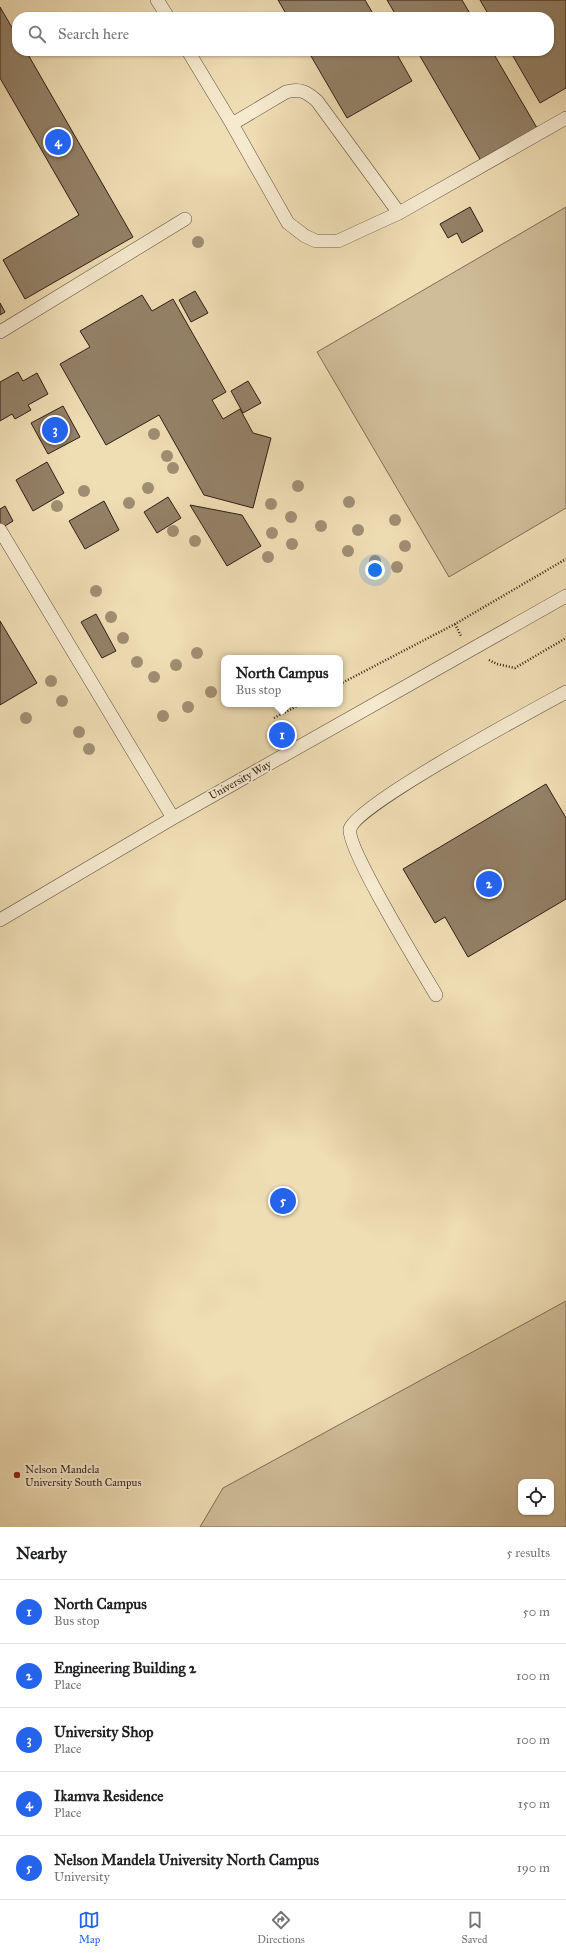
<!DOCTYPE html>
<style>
:root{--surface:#fff;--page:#f2f2f2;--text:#202124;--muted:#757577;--line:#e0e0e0;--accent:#2563eb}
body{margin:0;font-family:"IM FELL Great Primer",serif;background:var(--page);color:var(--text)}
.controls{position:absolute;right:12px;bottom:12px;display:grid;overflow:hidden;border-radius:8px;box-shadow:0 1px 3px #0004}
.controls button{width:36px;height:36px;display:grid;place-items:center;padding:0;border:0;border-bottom:1px solid var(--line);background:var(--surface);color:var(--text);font:20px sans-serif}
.you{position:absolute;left:375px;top:570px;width:14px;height:14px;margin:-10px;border:3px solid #fff;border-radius:50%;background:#1a73e8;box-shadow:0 0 0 6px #1a73e833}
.badge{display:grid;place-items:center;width:26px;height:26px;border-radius:50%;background:var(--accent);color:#fff;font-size:13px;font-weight:700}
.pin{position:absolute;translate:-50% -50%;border:2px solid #fff;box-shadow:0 1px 4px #0006}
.popup{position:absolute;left:221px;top:655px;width:122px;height:52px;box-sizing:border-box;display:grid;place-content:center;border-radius:8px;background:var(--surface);filter:drop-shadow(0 1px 3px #0005);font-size:13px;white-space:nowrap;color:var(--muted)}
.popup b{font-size:15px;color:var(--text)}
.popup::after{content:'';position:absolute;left:50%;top:100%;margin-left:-8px;border:8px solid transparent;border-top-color:var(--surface)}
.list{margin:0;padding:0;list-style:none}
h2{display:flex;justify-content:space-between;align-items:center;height:52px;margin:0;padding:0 16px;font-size:17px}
h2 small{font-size:13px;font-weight:400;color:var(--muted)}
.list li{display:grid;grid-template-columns:26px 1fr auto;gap:12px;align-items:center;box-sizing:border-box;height:64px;padding:0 16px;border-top:1px solid var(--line)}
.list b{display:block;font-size:15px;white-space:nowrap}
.list p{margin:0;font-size:13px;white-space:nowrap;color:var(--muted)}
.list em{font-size:13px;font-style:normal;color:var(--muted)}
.icon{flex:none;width:22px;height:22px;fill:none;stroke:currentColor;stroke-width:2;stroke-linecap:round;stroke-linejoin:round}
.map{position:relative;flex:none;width:566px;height:1527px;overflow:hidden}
.search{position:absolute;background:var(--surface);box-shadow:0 1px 3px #0004;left:12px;right:12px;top:12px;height:44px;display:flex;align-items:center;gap:10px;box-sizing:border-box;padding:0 14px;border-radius:16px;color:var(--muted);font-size:15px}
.sheet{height:372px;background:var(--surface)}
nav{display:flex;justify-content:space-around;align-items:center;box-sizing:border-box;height:56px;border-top:1px solid var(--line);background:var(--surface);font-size:11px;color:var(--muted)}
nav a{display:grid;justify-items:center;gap:2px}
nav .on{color:var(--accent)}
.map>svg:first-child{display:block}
</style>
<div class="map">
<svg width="566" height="1527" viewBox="0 0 566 1527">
<rect width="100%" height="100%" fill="#efddb4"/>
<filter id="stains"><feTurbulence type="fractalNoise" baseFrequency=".005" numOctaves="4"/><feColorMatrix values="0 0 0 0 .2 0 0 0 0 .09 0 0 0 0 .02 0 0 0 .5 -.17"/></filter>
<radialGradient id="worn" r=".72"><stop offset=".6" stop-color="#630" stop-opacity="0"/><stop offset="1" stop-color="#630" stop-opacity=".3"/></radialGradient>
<path fill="#cfbd99" stroke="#806e56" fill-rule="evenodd" d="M566,207V508L449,577L317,352Z
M566,1301V1527H200L223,1488ZM521,1482H551V1512H521Z"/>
<path fill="#938167" stroke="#301e14" d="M278,0H365L375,17H288Z
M387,0H462L472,17H397Z
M480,0H566V88L540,103L510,51H549V17H490Z
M0,7L17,36V51H26L133,237L25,299L3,260L79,215L0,78Z
M308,51H395L412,81L347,118Z
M417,51H492L540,133L484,166Z
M470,207L483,231L462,243L457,233L448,238L440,224Z
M195,291L208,313L191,322L179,300Z
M142,295L152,311L173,299L226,392L212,400L223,419L240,409L253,433L271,438L253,508L204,495L159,415L106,445L60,364L90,347L80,331Z
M0,303L5,312L0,315Z
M18,372L23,381L37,373L48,394L28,405L31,410L15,419L12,414L0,421V382Z
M248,381L261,403L243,413L231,391Z
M63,406L80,437L48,454L31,423Z
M47,462L64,493L33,511L16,480Z
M168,497L181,518L157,533L144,512Z
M104,501L119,530L85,549L69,521Z
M190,505L242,515L261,546L227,566Z
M5,506L13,521L0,529V509Z
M96,614L116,651L102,658L81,622Z
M0,621L37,683L0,705Z
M546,784L566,818V899L468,957L445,917L435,923L403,869Z"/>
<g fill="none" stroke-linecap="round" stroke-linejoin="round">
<defs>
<path id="service" d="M157,0L168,17
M188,51L232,124L288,223L305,236L316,241H338L399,213L566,118
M232,124L286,92C300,88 307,92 317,101L399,213
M0,332L185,219
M0,530L173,818
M0,920L173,818L566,596
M436,995C422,971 346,847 350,829C356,805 535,709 566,692"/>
</defs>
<use href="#service" stroke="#604e3c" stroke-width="14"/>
<path stroke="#301e14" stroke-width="2.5" stroke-dasharray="1 2" stroke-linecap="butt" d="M455,624L461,636
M489,660L497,664L515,668L566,638
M340,684L455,624L566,559
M274,718L301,704"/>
<use href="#service" stroke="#f5e9ce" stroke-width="13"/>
</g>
<g fill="#a08e72">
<circle cx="198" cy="242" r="6"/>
<circle cx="154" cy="434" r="6"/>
<circle cx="167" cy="456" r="6"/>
<circle cx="173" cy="468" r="6"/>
<circle cx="298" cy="486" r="6"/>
<circle cx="148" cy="488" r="6"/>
<circle cx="84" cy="491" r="6"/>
<circle cx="349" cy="502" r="6"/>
<circle cx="129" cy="503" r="6"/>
<circle cx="271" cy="504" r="6"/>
<circle cx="57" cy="506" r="6"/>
<circle cx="291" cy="517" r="6"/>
<circle cx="395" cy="520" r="6"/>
<circle cx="321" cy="526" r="6"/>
<circle cx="358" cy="530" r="6"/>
<circle cx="173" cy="531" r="6"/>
<circle cx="272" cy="533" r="6"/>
<circle cx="195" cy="541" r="6"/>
<circle cx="292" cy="544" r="6"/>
<circle cx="405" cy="546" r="6"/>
<circle cx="348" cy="551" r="6"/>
<circle cx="268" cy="557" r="6"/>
<circle cx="375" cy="561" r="6"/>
<circle cx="397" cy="567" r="6"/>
<circle cx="96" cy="591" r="6"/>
<circle cx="111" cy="617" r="6"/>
<circle cx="123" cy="638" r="6"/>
<circle cx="197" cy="653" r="6"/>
<circle cx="137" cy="662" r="6"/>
<circle cx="176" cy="665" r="6"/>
<circle cx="154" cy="677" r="6"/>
<circle cx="51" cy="681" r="6"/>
<circle cx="211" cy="692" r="6"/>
<circle cx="62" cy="701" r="6"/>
<circle cx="188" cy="707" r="6"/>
<circle cx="163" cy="716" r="6"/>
<circle cx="26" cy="718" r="6"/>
<circle cx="79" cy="732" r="6"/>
<circle cx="89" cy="749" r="6"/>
</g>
<circle fill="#8f2418" stroke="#f5e9ce" stroke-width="1.5" cx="17" cy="1475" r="4"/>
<g text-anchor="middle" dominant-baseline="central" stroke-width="4" stroke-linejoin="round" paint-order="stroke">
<g font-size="11" fill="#301e14" stroke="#f5e9ce">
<text transform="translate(240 780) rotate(-29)">University Way</text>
</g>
<g font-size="11" fill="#301e14" stroke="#f5e9ce" text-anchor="start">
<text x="25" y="1469">Nelson Mandela<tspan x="25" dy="13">University South Campus</tspan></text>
</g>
</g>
<rect width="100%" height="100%" filter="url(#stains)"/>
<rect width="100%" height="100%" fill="url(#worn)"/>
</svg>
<div class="controls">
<button><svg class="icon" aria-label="locate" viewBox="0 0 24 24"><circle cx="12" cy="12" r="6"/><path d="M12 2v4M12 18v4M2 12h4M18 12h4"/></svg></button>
</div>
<div class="you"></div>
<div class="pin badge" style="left:282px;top:735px">1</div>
<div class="popup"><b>North Campus</b>Bus stop</div>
<div class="pin badge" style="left:489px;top:884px">2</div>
<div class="pin badge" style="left:55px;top:430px">3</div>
<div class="pin badge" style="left:58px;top:142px">4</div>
<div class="pin badge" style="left:283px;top:1201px">5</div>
<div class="search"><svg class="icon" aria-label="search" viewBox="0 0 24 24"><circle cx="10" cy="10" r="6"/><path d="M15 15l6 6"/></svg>Search here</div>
</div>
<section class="sheet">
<h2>Nearby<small>5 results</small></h2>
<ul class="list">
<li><span class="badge">1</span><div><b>North Campus</b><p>Bus stop</p></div><em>50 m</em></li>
<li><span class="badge">2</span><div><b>Engineering Building 2</b><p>Place</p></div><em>100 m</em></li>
<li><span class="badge">3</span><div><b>University Shop</b><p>Place</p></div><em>100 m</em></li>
<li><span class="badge">4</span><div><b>Ikamva Residence</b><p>Place</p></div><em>150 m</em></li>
<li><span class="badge">5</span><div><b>Nelson Mandela University North Campus</b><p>University</p></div><em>190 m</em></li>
</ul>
</section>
<nav>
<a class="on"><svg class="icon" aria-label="map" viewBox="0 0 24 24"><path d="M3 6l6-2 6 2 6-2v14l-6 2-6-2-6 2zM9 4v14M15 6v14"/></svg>Map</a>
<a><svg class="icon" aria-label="directions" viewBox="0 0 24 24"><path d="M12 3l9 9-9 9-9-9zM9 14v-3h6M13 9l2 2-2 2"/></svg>Directions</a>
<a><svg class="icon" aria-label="saved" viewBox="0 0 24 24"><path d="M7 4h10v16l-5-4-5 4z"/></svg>Saved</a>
</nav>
